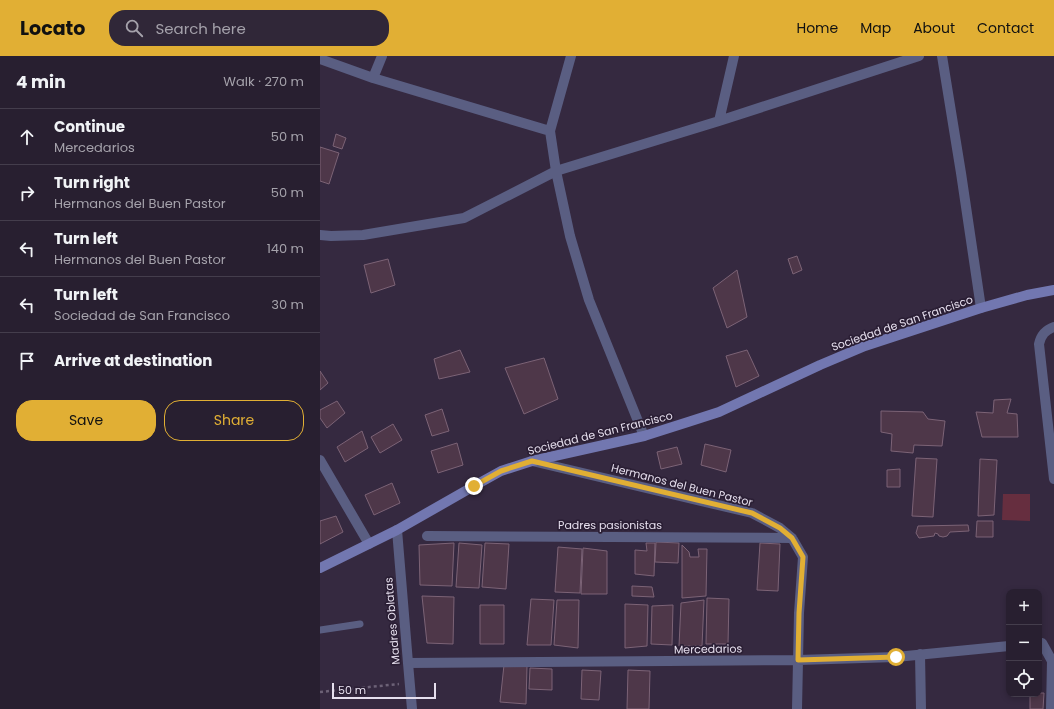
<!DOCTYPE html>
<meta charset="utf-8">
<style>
:root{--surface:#281f30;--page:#302738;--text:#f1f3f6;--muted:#a5a2ab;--line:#443d4c;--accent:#e1af34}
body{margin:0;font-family:Poppins,sans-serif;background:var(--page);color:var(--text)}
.controls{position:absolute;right:12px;bottom:12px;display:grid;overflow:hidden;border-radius:8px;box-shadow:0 2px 6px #0003}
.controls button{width:36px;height:36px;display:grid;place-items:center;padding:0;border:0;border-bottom:1px solid var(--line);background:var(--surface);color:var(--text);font:20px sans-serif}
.scale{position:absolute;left:12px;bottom:10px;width:104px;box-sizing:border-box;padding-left:4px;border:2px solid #e6dfee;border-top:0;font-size:11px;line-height:14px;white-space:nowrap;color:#e6dfee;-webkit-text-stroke:3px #2b1f35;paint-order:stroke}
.stop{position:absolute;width:12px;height:12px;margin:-9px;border:3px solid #e1af34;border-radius:50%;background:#fff}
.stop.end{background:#e1af34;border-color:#fff;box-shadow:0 1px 4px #0008}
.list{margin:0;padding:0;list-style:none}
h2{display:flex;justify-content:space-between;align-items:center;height:52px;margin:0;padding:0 16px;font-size:17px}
h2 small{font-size:13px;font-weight:400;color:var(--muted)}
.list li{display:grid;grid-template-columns:26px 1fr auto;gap:12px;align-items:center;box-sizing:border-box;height:56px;padding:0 16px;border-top:1px solid var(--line)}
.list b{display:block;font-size:15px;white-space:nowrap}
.list p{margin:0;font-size:13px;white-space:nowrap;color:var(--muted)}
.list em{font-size:13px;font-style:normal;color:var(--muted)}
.actions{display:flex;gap:8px;padding:12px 16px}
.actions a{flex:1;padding:9px 0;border:1px solid var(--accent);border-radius:16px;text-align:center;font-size:14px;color:var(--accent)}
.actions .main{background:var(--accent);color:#111}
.icon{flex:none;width:22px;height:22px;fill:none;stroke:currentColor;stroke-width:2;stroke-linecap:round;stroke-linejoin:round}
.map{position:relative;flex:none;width:734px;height:653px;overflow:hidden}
header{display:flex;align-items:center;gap:24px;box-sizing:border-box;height:56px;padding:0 20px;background:var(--accent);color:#111}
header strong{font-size:19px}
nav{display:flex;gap:22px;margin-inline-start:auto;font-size:14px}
.search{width:280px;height:36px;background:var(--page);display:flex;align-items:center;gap:10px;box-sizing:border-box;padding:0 14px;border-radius:16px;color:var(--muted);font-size:15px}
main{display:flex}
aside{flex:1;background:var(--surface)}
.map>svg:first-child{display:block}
</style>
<header>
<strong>Locato</strong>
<div class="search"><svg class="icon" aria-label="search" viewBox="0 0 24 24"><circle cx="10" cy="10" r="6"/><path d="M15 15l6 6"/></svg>Search here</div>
<nav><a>Home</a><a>Map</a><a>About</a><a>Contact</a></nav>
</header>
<main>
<aside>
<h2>4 min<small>Walk · 270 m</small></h2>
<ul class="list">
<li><svg class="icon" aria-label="ahead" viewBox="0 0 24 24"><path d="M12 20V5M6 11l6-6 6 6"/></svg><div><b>Continue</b><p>Mercedarios</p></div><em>50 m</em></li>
<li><svg class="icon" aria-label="right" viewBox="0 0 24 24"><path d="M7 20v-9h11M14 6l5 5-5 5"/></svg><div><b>Turn right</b><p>Hermanos del Buen Pastor</p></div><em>50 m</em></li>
<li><svg class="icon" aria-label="left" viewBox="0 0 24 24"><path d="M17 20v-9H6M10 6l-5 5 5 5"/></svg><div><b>Turn left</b><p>Hermanos del Buen Pastor</p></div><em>140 m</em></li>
<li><svg class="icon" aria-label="left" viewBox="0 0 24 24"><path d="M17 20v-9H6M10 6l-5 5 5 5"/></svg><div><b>Turn left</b><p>Sociedad de San Francisco</p></div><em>30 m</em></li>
<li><svg class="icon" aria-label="arrive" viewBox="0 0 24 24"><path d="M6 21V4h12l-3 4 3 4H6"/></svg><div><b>Arrive at destination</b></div></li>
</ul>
<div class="actions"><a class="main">Save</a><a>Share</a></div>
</aside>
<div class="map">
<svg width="734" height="653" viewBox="0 0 734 653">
<rect width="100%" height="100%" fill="#352940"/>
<path fill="#662e3f" d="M683,438H710V465L682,464Z"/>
<path fill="#4e3749" stroke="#7c6376" d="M16,78L26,82L22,93L13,90Z
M0,91L19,97L9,128L0,125Z
M477,200L482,214L473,218L468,203Z
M68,203L75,229L51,237L44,209Z
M417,214L427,261L407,272L393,232Z
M140,294L150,316L119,323L114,303Z
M427,294L439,320L416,331L406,300Z
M224,302L238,343L204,358L185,312Z
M0,315L8,327L0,334Z
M691,343L687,357L697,358L698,381H662L656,356L673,357L674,344Z
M17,345L25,357L7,372L0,362V354Z
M122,353L129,375L112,380L105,359Z
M561,355L603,356L608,363L625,365L622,390L594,389L593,397L571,395L572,378L561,376Z
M73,368L82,384L60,397L51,381Z
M42,375L48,392L25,406L17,391Z
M137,387L143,409L118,417L111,395Z
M385,388L411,394L406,416L381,409Z
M357,391L362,408L341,413L337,396Z
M596,402L617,403L613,461L592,460Z
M660,403L677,404L674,459L658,460Z
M580,413V431H567V414Z
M72,427L80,447L54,459L45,439Z
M16,460L23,476L0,488V465Z
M657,465H673V481H656Z
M648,469L649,475L630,476L627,480L623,481L619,480L618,478L615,477L614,480L599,482L596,477L598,470Z
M336,486L359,487L358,507L335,506Z
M134,487L132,530L100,529L99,489Z
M139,487L162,489L159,532L136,531Z
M165,487L189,488L186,533L162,531Z
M326,487H335L334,520L315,518V494L327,495Z
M440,487L460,488L458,535L437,534Z
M362,489L369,496L370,501H379L378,493H387L386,540L362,542Z
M238,491L262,493L260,537L235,536Z
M263,492L287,495V538H261Z
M312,530L332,531L334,541L312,540Z
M102,540L134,541L133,588L107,587Z
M387,542L409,543L408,588H386Z
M211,543L234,544L231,589H207Z
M237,544H259L258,592L234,589Z
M384,544L382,590H359L361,547Z
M305,548L328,549L327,590L305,592Z
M160,549H184V588H160Z
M353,549L352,589L331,588L332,550Z
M184,609L207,610L206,648L180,646Z
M210,612L232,613V634L209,633Z
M262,614L281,615L279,644L261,643Z
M308,614L330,615L329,653H307Z
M719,637H724L723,653H710V638H719Z"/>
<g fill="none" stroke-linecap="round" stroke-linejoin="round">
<path stroke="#6c6176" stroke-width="2.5" stroke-dasharray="3 3" stroke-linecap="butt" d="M0,636L79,628"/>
<path stroke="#5a5e82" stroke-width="7" d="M0,574L40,568"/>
<path stroke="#5a5e82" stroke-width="10" d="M251,0L230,75L236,115L250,180L269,244L324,380
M622,0L641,117L661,252
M0,3L53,22L230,75
M53,22L62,0
M399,65L414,0
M0,179L11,180L43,179L144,162L236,115L399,65L599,0
M734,271C725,274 721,279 719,288L734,423
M0,404L49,488
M212,405L432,457L460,472L472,482L483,501L479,557L477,653
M77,474L88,607L92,653
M107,480L472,482
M719,588L722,587L732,605L731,653
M600,598L601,653
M88,607L478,604L576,601L689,590"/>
<path stroke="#7277b0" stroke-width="10" d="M0,512L77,474L154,430L181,415L212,405L324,380L368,366L399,356L500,309L545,290L661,252L707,239L734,234"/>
</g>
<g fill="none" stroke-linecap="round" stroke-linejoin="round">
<path stroke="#e1af34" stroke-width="5" d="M154,430L181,415L212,405L432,457L460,472L472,482L483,501L479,557L478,604L576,601"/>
</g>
<g text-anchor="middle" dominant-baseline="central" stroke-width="3.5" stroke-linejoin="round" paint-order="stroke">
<g font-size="11" fill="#e6dfee" stroke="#2b1f35">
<text transform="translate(582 267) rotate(-19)">Sociedad de San Francisco</text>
<text transform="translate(280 377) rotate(-14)">Sociedad de San Francisco</text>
<text transform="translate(362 429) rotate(14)">Hermanos del Buen Pastor</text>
<text x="290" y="469">Padres pasionistas</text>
<text transform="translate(72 565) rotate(-95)">Madres Oblatas</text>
<text transform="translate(388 593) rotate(-1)">Mercedarios</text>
</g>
</g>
</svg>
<div class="controls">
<button>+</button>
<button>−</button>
<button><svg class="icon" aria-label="locate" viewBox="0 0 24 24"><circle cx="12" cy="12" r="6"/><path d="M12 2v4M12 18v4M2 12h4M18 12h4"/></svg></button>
</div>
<div class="scale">50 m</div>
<div class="stop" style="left:576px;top:601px"></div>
<div class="stop end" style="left:154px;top:430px"></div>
</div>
</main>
